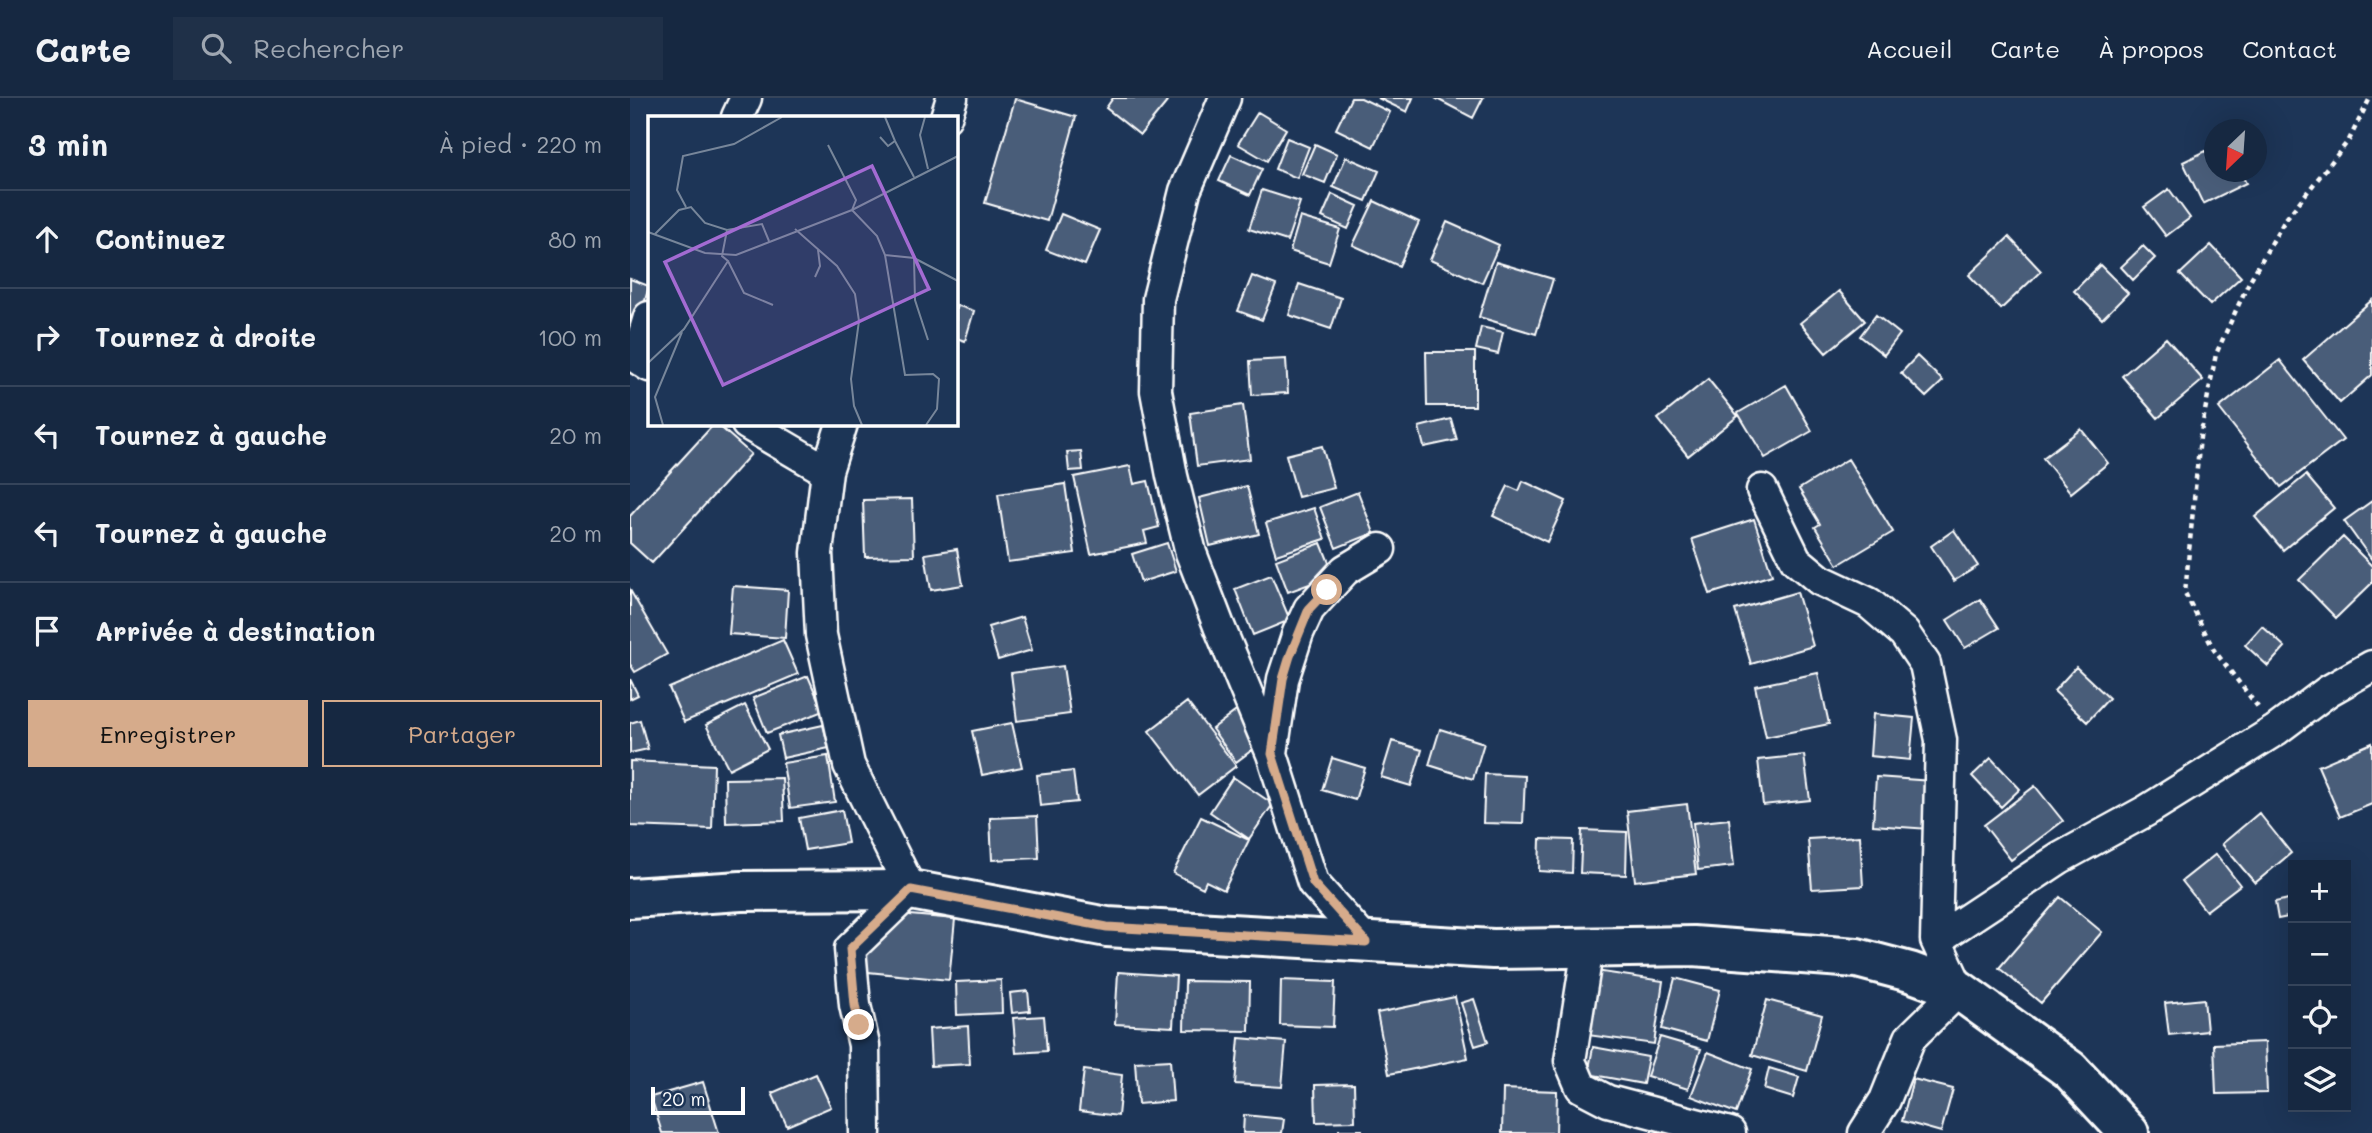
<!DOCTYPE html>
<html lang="fr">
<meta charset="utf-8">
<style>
:root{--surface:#162841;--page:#1f3048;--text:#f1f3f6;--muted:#9ea6b1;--line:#35445a;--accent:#d6ab8b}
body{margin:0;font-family:Mali,sans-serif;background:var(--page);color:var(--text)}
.controls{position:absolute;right:21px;bottom:21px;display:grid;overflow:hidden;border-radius:0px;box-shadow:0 7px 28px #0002}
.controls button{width:63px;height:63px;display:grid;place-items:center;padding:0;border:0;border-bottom:2px solid var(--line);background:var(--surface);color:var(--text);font:35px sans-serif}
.compass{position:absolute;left:1574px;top:21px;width:63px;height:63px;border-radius:50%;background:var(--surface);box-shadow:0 7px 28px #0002;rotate:205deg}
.scale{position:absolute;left:21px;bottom:18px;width:94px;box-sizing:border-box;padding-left:7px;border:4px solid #fff;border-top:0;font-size:19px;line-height:24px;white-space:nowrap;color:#fff;-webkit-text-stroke:5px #1d3557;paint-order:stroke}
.stop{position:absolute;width:21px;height:21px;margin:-16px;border:5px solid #d6ab8b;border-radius:50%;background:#fff}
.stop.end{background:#d6ab8b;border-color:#fff;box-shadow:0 2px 7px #0008}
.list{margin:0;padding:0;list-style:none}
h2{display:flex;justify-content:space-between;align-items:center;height:91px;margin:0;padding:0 28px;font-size:30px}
h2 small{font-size:23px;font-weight:400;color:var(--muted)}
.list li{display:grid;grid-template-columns:46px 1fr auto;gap:21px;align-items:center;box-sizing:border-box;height:98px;padding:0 28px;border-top:2px solid var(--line)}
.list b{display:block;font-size:26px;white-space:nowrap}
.list em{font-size:23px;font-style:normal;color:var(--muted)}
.actions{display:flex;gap:14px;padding:21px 28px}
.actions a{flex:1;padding:16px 0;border:2px solid var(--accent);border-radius:0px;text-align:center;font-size:24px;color:var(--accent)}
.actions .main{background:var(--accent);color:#111}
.icon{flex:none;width:38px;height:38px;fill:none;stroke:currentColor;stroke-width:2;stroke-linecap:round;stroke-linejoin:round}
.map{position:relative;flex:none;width:1742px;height:1035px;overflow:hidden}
header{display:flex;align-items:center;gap:42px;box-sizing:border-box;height:98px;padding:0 35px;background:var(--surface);border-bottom:2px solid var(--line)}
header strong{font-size:33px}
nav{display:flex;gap:38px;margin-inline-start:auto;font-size:24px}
.search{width:490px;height:63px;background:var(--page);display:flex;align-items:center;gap:18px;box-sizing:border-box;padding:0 24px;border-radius:0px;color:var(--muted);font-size:26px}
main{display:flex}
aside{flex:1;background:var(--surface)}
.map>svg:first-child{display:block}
</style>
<header>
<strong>Carte</strong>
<div class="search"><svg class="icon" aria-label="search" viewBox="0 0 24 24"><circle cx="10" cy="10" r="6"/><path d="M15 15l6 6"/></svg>Rechercher</div>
<nav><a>Accueil</a><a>Carte</a><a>À propos</a><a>Contact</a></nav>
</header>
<main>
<aside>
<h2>3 min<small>À pied · 220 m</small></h2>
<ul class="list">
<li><svg class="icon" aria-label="ahead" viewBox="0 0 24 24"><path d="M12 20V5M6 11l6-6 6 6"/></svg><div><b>Continuez</b></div><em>80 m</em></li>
<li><svg class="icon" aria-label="right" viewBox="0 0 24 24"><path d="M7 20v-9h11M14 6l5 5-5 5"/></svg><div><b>Tournez à droite</b></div><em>100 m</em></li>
<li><svg class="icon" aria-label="left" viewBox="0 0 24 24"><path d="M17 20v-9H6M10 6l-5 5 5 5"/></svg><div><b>Tournez à gauche</b></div><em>20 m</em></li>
<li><svg class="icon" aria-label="left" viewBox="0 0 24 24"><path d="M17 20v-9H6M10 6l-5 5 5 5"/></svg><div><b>Tournez à gauche</b></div><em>20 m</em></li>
<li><svg class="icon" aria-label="arrive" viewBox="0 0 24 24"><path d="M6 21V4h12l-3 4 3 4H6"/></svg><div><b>Arrivée à destination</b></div></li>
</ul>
<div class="actions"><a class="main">Enregistrer</a><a>Partager</a></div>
</aside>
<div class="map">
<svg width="1742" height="1035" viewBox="0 0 1742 1035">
<rect width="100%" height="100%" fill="#1d3557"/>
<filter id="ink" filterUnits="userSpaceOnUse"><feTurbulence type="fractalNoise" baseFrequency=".0143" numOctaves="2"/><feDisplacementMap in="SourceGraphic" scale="14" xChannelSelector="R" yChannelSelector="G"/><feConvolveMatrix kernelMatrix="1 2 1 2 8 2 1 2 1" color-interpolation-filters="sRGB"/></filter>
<g filter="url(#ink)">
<path fill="#4a5d79" stroke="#fff" stroke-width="2" d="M483,0H533L537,4L510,37L476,10Z
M721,0H731L760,14L743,49L706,31Z
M748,0H783L777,14Z
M805,0H853L843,20Z
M385,1L446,19L417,123L355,105Z
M628,14L656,31L637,63L608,46Z
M657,40L679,49L667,80L645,71Z
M685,46L707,56L695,85L672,76Z
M1584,49V74H1610L1616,85L1573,106L1553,64Z
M601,57L632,71L620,97L589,83Z
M716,59L749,73L736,103L703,89Z
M1539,91L1560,120L1536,138L1514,109Z
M632,92L670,104L657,143L619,131Z
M702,96L728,108L718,131L692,119Z
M744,103L789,124L769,168L723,147Z
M431,116L470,132L455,167L416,152Z
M670,119L710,131L699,165L660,153Z
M817,124L869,147L852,185L800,162Z
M1379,139L1411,173L1371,211L1339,177Z
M1581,147L1611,179L1580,207L1550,176Z
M1513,148L1525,160L1503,182L1491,169Z
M866,164L923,181L906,236L849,219Z
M1470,167L1498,195L1472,221L1444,193Z
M622,178L646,187L632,222L608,213Z
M0,181L19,188L8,228L0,226Z
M669,186L711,200L701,231L659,217Z
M1209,193L1235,223L1196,255L1170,225Z
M1742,202V277L1710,305L1673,262Z
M326,207L344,213L335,243L326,240Z
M1246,217L1270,236L1254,257L1230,238Z
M851,229L873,234L868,256L846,251Z
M1536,240L1573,282L1528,320L1492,278Z
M796,254H845V308H797Z
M1287,258L1313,283L1296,299L1271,275Z
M656,261L658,295L622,297L620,263Z
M1650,262L1713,342L1651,389L1589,310Z
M1078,281L1108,318L1058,358L1028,321Z
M1156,287L1182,333L1135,360L1108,315Z
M613,307L620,361L567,368L560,315Z
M821,321L827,342L794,349L789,329Z
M84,326H87L121,356L22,465L0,445V418Z
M1451,331L1478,365L1441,395L1413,360Z
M692,348L704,390L668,399L656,357Z
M451,353L453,372L439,373L437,354Z
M1218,361L1263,434L1208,467L1185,429L1190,426L1169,391Z
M500,368L504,386L518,383L529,429L514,433L517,445L461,456L444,379Z
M1676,377L1704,410L1653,452L1625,419Z
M893,383L936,403L917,444L863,418L878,388L889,393Z
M435,386L445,455L378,464L368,396Z
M617,388L629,436L580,448L569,400Z
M728,394L744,435L706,450L690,409Z
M282,401L284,458L235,459L233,402Z
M1742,403V462L1714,423Z
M684,410L695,441L646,457L636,425Z
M1124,421L1142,477L1080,496L1062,441Z
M1324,432L1348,468L1324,483L1301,448Z
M1713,439L1742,468V485L1706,520L1669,482Z
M537,445L546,473L511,484L502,456Z
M691,445L704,477L658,494L646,462Z
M327,451L333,487L301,492L295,456Z
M641,477L660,522L623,537L605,491Z
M103,488L158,492L155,540L99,536Z
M0,492L37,556L5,574L0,566Z
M1167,494L1183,548L1121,566L1105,512Z
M1350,501L1369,530L1335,550L1317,522Z
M392,519L402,552L368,562L358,529Z
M1632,528L1655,549L1638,568L1615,547Z
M153,542L168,576L54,624L39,590Z
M433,568L440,616L387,623L381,575Z
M1446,569L1479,600L1457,624L1424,593Z
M1188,575L1199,626L1136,639L1125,588Z
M178,578L193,613L137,635L123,600Z
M0,581L8,597L0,601Z
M557,604L606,668L568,697L519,633Z
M115,607L138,651L99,671L76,627Z
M609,611L634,643L606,664L582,631Z
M1243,616L1284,620L1280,662L1240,658Z
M10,622L18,651L0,655V625Z
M382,625L392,669L352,677L342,633Z
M193,627L199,650L153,660L148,637Z
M810,631L854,645L843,681L799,667Z
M762,643L792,652L781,688L751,679Z
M1742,645V706L1710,719L1688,668Z
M1174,657L1180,702L1133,707L1128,662Z
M198,658L205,704L160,710L153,665Z
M702,660L735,670L725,702L692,692Z
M1361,660L1390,691L1371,709L1342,678Z
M0,663L84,667L82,731L0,728Z
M443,673L447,704L410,708L407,677Z
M855,676L895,678L893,726L853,725Z
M603,679L643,706L619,741L580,714Z
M1246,679L1302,683L1299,731L1243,727Z
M152,680L154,723L96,725L95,681Z
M1405,688L1433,723L1381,762L1354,727Z
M1057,706L1066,776L1005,783L997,713Z
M212,712L218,745L175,752L169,720Z
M1629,715L1661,755L1625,785L1592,746Z
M407,718L409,760L362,762L360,720Z
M571,719L619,742L594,792L576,783L573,790L543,775Z
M1099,721L1104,768L1068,772L1063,725Z
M952,732L997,734L996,777L950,775Z
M1230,738L1233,788L1182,791L1178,741Z
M910,741L943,742L942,775L909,773Z
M1586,756L1610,787L1576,813L1552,783Z
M1430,799L1472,834L1411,905L1369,870Z
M1663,800V818L1648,821L1645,804Z
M234,813L325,821L319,882L228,873Z
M959,872L1033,883L1024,946L950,936Z
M488,874L546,878L543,929L485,926Z
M1045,880L1090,892L1077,943L1032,931Z
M371,882L372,915L327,917L326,884Z
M651,882L705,884L703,929L650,927Z
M555,883L620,884L619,933L554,932Z
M398,893L400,913L382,915L380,895Z
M825,899L838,960L759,976L747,915Z
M844,901L858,944L845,948L831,905Z
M1574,901L1577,933L1539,937L1535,905Z
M1137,902L1192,917L1177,973L1122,957Z
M414,918L417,953L386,955L383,920Z
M338,928L340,966L301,968L299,931Z
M1030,939L1071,951L1058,991L1017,978Z
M609,940L656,944L652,989L605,986Z
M1635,944L1637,995L1586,996L1584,946Z
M963,949L1018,959L1013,986L958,976Z
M1078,954L1122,971L1106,1015L1061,998Z
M540,962L543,1003L508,1006L505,964Z
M1139,970L1169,979L1163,1000L1134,991Z
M454,972L492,977L488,1018L449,1013Z
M186,976L201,1009L157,1028L142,995Z
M1283,981L1323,991L1311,1034L1272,1023Z
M73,984L89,1035H32L21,999Z
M724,986L725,1023L686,1024L685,987Z
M873,991L927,993L926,1035H872Z
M614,1017L654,1021L652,1035H613Z
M1027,1021L1059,1035H1021Z
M709,1032H732V1035H709Z"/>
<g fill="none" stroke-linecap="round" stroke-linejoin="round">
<defs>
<path id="minor" d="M595,0L555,93L528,201L526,293L542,378L561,455L589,528L642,656L683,785L736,844
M107,19L116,0
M316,19L322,0
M19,219L7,260L19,268
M117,326L197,373
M212,326L197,373L187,455L191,537L219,667L281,792L220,851L225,907L234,947L235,1035
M1132,392L1166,462L1190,482L1239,505L1274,535L1295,566L1311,642L1306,842
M642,655L653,581L668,535L679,511L715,472L750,451
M958,849L940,963L951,989L978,1003L1100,1035
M1234,1035L1255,1002L1280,940L1329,892L1306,842L1430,760L1516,713L1646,632L1698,593L1742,568"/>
<path id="tertiary" d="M0,800L111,793L281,792L477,829L863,851L1063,848L1227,860L1280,874L1329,892L1440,972L1499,1035"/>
</defs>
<use href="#minor" stroke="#fff" stroke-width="35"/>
<use href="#tertiary" stroke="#fff" stroke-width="44"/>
<path stroke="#fff" stroke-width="4.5" stroke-dasharray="5 5" stroke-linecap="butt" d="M1628,609L1584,552L1555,495L1570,339L1586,256L1619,184L1655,122L1719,42L1740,0"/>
<use href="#minor" stroke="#1d3557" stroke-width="30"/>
<use href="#tertiary" stroke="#1d3557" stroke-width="38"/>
</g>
</g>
<g fill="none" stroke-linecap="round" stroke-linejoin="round" filter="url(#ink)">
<path stroke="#d6ab8b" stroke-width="9" d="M229,927L225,907L220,851L281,792L477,829L736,844L683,785L642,656L653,581L660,558L679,511L697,492"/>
</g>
<g transform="translate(18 18)">
<rect width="310" height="310" fill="#1d3557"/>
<path fill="none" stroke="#77869a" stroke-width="2" d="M237,1L247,25M277,1L272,19L280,53M232,21L240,30L247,25L266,61M180,29L208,84L204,94M38,91L29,74L35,40L86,28L134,1M204,94L229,120L237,139L257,259L285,258L291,263L289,293L278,309M147,113L189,150L207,178L211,205L203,263L206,290L214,309M0,116L57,137L88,139L204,94L310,40M7,118L31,94L43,91L57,107L79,114L114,108L121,125M237,139L266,142L267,184L280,224M266,142L310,165M80,145L96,177L125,189M167,161L172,150L170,134M0,247L36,213L80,145L74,140L79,114M15,309L7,281L34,216"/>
<path fill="#a36bd2" fill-opacity="0.15" stroke="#a36bd2" stroke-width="3.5" d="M224,50L281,173L75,269L17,146Z"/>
<rect width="310" height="310" fill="none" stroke="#fff" stroke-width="3.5"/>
</g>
</svg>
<div class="controls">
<button>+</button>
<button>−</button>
<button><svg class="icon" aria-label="locate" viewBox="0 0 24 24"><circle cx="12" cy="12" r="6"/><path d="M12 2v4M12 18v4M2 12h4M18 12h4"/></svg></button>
<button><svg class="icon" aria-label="layers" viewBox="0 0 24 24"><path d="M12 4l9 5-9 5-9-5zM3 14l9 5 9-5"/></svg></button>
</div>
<svg class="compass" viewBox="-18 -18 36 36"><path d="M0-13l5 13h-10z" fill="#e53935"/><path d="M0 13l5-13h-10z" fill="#9ea6b1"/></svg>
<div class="scale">20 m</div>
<div class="stop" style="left:697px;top:492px"></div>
<div class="stop end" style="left:229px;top:927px"></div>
</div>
</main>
